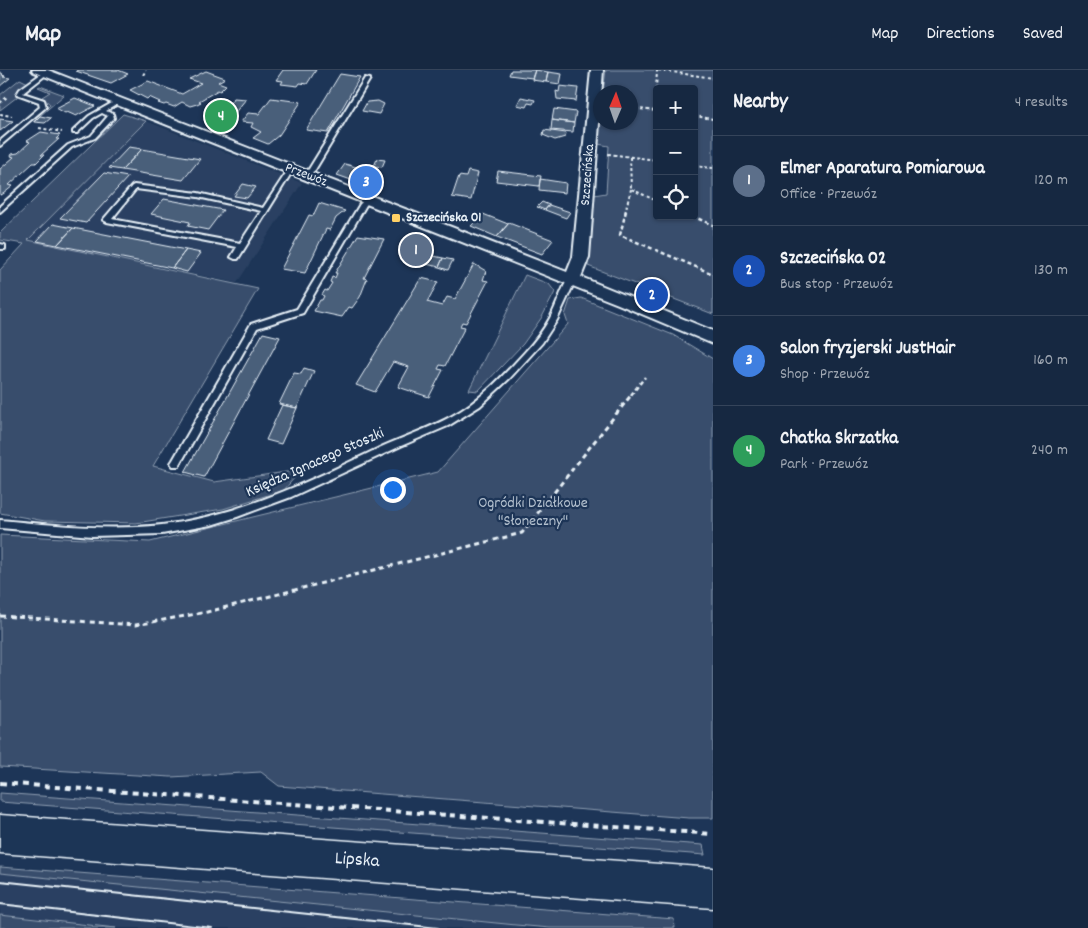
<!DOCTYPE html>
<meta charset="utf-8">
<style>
:root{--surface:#162841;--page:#23344c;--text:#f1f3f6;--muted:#9ea6b1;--line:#35445a;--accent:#d6ab8b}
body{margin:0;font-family:Dekko,sans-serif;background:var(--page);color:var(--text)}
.controls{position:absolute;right:15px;top:15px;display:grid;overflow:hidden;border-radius:5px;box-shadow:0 1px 4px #0004}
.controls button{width:45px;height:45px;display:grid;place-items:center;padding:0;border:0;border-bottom:1px solid var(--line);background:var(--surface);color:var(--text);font:25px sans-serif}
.compass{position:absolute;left:593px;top:15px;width:45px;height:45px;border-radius:50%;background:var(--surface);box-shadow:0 1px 4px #0004;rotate:2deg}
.you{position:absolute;left:392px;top:419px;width:18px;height:18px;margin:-12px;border:4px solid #fff;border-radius:50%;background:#1a73e8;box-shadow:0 0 0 8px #1a73e833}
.badge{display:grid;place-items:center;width:32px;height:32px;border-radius:50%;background:var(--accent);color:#fff;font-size:16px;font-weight:700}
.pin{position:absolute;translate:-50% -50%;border:2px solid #fff;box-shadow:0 1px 5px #0006}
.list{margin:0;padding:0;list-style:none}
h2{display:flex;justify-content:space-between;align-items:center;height:65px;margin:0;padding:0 20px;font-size:21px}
h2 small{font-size:16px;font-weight:400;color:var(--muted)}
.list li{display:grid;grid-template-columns:32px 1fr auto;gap:15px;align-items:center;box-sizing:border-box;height:90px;padding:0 20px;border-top:1px solid var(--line)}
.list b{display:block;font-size:19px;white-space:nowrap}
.list p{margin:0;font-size:16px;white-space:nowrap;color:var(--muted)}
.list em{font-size:16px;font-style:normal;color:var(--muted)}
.icon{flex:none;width:28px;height:28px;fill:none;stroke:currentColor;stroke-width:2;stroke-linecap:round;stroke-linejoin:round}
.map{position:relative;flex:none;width:713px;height:858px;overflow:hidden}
header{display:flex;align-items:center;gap:30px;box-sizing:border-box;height:70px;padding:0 25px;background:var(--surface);border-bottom:1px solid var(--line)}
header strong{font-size:24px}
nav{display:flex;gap:28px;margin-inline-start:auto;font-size:18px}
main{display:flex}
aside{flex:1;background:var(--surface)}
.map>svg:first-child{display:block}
</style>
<header>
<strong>Map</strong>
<nav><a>Map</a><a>Directions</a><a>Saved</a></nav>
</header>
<main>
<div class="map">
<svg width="713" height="858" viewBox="0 0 713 858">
<rect width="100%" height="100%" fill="#1d3557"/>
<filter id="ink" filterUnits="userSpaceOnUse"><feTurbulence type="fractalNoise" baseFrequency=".02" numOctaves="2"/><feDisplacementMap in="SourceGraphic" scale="10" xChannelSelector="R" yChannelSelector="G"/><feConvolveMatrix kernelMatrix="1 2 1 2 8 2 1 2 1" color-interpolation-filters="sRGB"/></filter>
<g filter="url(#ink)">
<path fill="#2a4162" d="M146,51L302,113L237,213L27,170Z
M0,803L400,844L550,858H116L0,845Z"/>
<path fill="#374d6c" stroke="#909fb2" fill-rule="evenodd" d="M606,0H713V244L588,196L594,125L606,123L609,76L598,74L600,48V52H630V22H603ZM657,19H694V146H657Z
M20,9L28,13L18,21L17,27L0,40V25Z
M40,16L64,25L33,52L50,34L42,27L50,22L38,17Z
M123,44L146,51L28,170L258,219L153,396L214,412L301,400L284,420L223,439L136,453L45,451L0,443V200L24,174L0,170V163Z
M525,205L549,214L555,222L542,247L523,274L478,321L469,320Z
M581,228L673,265L713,289V748H689L279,716L261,702L171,707L0,697V465L150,472L438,402L568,254L565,245L570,230Z
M0,723L703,775L705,785L0,732Z
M0,797L674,849L675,858H550L516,855L0,803Z
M0,845L116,858H0Z"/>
<path fill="#495e7a" stroke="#e8f1f8" d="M78,0H118L128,4L111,13L76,1Z
M283,0H316L307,14L300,13L298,16L281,14L283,11L276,10Z
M511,0H535L532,8L509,5Z
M535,0L548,2L546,12L532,10Z
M206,1L225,8L218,12L226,15L220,21L218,20L199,31L201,32L197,34L190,36L182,32L174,37L166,34L164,35L158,33L160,32L149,27L147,29L130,20L148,11L182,24L201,13L189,9Z
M0,2L3,4L2,5L5,6L3,7L10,8L0,16Z
M548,2L562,4L560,14L546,12Z
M340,4L360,7L328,63L306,60Z
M560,16L578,18L576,31L557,29L556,21L559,22Z
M521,27L535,30L533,34L528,33L526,37L517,35Z
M75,28L95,36L76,46L67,42L65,43L56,38Z
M234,28L246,29L224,56L208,49L218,40L223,41Z
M271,28L301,32L279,65L268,74L253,68L261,62L251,57L253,53L241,52L248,43L259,44Z
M378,31L384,34L379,44L362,41L367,32Z
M554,39L576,42L574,53L552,50Z
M40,46L51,48L45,53L34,52Z
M0,49L13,51L0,61Z
M552,50L574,53L573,62L551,60Z
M544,60L566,63L565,67L555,70L543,65Z
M41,62L60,65L56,69H59L41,85H44L36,93H33L9,115L13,116L3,124L0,125V99L14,87L11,86L12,84L18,83L30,72L27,71Z
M129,77L142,79L122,100L109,98Z
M142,79L200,89L183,110L122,100Z
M377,89L385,90L382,97L374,96Z
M345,94L356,97L378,105L371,117L337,105Z
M468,101L478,103L471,130L452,127L459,106L466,107Z
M498,101L541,106L539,116L496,111Z
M104,103L128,107L86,153L60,148Z
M540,109L566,113L565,123L539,120Z
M243,114L256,117L247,128L234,126Z
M164,129L223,140L208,160L188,156L190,152L151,144Z
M542,132L549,135L545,140L537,137Z
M319,133L345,141L336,148L330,160L326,159L305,203L281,199L309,145L313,146Z
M549,135L570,142L566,148L545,140Z
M483,144L508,154L497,167L471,156Z
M509,153L553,170L542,184L497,167Z
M53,154L73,158L57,175L37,171Z
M73,158L186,180L172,198L57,175Z
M358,165L384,169L364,208L367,209L360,227L352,238L349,237L342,247L314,241L320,230H322L324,226L322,225L325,220L327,221L332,213L330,212L332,207L335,208L337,203H335Z
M412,167L433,174L430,180H425L422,187L425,188L422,192L400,188Z
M186,180L201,183L187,202L172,198Z
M424,184L443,188L439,197L422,193L425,188L422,187Z
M443,188L453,190L448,200L439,197Z
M474,194L486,201L483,210L488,211L466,253L462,252L460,256L465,257L445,296L440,295L438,299L443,300L429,327L398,317L409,297L393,292L375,322L356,315L421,208L438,212L427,232L442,236L447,227L455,229Z
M263,263L280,267L204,407L185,402Z
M304,298L314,301L297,338L279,334L294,303L301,304Z
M282,335L297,338L281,374L266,370Z"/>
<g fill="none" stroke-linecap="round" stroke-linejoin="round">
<defs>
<path id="lane" d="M45,1L47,2V4L23,23L44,30L46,37L0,76V71L40,37L39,32L17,24L20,19Z
M365,8L370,9L315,100L308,106H304L303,105L309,99Z
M119,29L122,31L121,32L106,41L113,44L114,48L95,68L72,77L0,142V136L68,75L91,66L108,46L102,43L93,48L77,63H73V61L89,46Z
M294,98L297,100L290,105L238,189H235L231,187L237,177L107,152L103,150L132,116L134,115L198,123L263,138L286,103ZM136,119L198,127L261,141L240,173L112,149Z
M367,128L372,129L366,135L303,243L257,258L179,396H173L171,393L173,390L251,254L297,239L360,134Z
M0,174L5,175V179H0Z
M569,207H575L576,209L557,250L542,273L510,308L480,336L448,356L401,376L291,427L237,447L211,455L162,464L92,466L0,458V450C54,455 108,461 162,455C239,446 310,411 379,378C403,367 428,359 452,346C480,331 504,305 525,282C535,271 543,261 550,248C557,235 561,220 569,207Z"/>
<path id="street" d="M32,0H48L567,202L573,187L591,0H603L589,187L581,207L713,261V274L618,234L34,2Z"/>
<path id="primary" d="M0,745L713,798V838L0,783Z"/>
</defs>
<use href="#lane" stroke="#e8f1f8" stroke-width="4"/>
<use href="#street" stroke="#e8f1f8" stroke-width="4"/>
<use href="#primary" stroke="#e8f1f8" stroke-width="3"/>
<path stroke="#e8f1f8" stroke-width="2" stroke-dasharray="3 2.5" stroke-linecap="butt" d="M658,0L713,8
M143,5L146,0
M0,33L8,26
M630,38L657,41
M655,41L657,0
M0,44L12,46
M694,46L713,49
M39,58L62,62
M608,84L657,90
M630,87L631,119L657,131
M694,96L713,98
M625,143L631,119"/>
<path stroke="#e8f1f8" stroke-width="2.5" stroke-dasharray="4 3" stroke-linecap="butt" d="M626,141L620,165L713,204
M692,146L713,155
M631,325L645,307"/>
<path stroke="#e8f1f8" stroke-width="3" stroke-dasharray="5 4" stroke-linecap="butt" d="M0,546L136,555L207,542L522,463L632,324"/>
<path stroke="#e8f1f8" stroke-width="4" stroke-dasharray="6 5" stroke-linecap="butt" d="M0,713L713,764"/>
<use href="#lane" fill="#1d3557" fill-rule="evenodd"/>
<use href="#street" fill="#1d3557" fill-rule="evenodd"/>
<use href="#primary" fill="#1d3557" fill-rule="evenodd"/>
<path stroke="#e8f1f8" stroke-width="2" d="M0,811L438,858
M0,834L212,858"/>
</g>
</g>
<rect fill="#ffd166" stroke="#1d3557" stroke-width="2" x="391" y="143" width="10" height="10" rx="2.5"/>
<g text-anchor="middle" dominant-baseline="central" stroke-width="4.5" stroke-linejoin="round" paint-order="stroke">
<g font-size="14" fill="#e8f1f8" stroke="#1d3557">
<text transform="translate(306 105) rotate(21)">Przewóz</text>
<text transform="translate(588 105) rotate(-86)">Szczecińska</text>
</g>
<g font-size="14" font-weight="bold" fill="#e8f1f8" stroke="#1d3557" text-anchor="start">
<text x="406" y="148">Szczecińska 01</text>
</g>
<g font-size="16" fill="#e8f1f8" stroke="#1d3557">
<text transform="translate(315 393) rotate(-24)">Księdza Ignacego Stoszki</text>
</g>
<g font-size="16" fill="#b3c0ce" stroke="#1d3557">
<text x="533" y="433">Ogródki Działkowe<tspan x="533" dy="18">"Słoneczny"</tspan></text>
</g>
<g font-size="19" fill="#e8f1f8" stroke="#1d3557">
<text transform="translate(357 791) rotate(4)">Lipska</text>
</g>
</g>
</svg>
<div class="controls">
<button>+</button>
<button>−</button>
<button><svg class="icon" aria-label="locate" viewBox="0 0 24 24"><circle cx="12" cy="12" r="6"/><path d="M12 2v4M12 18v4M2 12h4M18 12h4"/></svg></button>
</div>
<svg class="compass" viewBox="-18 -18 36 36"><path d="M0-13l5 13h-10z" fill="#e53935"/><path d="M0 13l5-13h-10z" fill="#9ea6b1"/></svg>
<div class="you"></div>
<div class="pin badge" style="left:416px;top:180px;background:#5c6f8a">1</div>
<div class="pin badge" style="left:652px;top:225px;background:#1a4fb4">2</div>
<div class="pin badge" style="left:366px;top:112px;background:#3f7fe0">3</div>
<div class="pin badge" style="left:221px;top:46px;background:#2e9e5b">4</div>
</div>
<aside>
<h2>Nearby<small>4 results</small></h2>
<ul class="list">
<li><span class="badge" style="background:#5c6f8a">1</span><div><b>Elmer Aparatura Pomiarowa</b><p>Office · Przewóz</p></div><em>120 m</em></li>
<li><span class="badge" style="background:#1a4fb4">2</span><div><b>Szczecińska 02</b><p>Bus stop · Przewóz</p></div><em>130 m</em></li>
<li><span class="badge" style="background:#3f7fe0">3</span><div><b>Salon fryzjerski JustHair</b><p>Shop · Przewóz</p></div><em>160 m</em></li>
<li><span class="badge" style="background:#2e9e5b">4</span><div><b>Chatka Skrzatka</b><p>Park · Przewóz</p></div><em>240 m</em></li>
</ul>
</aside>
</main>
